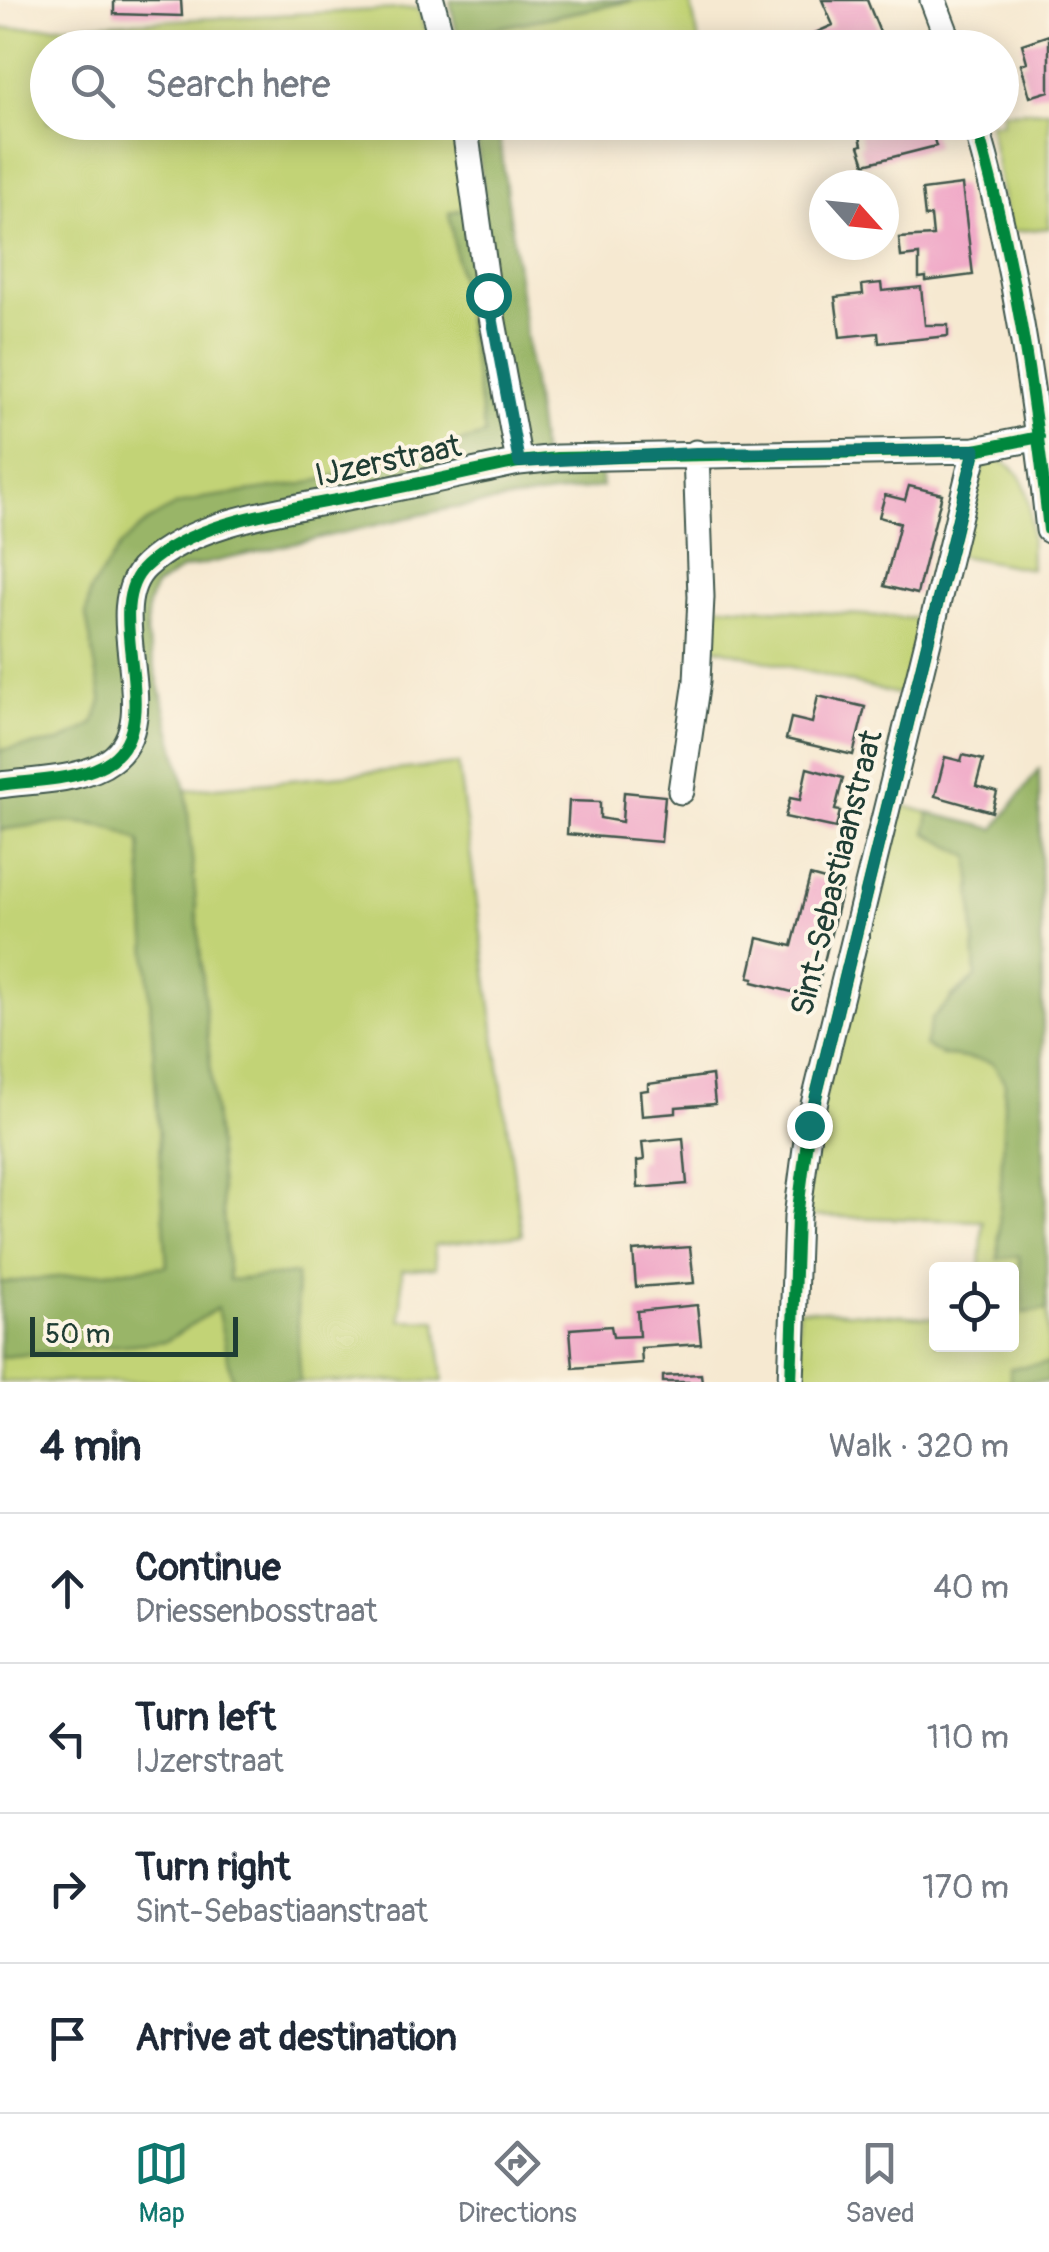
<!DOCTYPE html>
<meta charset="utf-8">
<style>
:root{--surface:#fff;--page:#f6f6f7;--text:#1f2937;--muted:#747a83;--line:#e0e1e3;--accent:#0f766e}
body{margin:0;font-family:Pangolin,sans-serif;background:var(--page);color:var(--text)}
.controls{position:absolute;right:30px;bottom:30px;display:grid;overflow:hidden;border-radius:10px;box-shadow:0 5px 25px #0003}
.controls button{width:90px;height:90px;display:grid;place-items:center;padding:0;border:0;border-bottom:2px solid var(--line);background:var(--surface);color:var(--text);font:50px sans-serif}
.compass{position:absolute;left:809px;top:170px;width:90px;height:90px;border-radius:50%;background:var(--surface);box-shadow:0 5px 25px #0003;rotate:117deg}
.scale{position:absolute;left:30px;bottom:25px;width:208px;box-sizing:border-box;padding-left:10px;border:5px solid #1f3d34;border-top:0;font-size:28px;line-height:35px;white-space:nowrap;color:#1f3d34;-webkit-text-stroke:8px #fcf5e5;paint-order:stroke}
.stop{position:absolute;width:30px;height:30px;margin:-22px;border:8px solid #0f766e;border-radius:50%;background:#fff}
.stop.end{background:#0f766e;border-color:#fff;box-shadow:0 2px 10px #0008}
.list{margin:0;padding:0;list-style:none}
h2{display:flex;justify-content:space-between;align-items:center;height:130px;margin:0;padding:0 40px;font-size:42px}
h2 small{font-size:32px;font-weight:400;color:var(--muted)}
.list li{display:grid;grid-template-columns:65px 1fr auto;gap:30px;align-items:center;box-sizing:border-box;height:150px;padding:0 40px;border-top:2px solid var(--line)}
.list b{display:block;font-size:38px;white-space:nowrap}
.list p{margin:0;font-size:32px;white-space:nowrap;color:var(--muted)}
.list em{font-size:32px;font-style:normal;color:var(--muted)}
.icon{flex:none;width:55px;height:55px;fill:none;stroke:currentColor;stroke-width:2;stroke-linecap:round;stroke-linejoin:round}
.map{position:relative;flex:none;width:1049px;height:1382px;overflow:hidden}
.search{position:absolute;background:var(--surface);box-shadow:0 5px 25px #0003;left:30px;right:30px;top:30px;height:110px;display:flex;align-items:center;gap:25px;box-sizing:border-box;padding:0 35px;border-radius:55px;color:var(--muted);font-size:38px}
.sheet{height:730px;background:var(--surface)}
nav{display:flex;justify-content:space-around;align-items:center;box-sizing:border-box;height:140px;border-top:2px solid var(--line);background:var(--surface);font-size:28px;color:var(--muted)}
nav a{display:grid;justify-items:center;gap:5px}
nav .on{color:var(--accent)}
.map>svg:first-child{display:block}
</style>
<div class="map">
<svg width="1049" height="1382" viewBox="0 0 1049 1382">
<rect width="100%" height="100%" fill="#fcf5e5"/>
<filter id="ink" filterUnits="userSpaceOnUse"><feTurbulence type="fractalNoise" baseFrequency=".01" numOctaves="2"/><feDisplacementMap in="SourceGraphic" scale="20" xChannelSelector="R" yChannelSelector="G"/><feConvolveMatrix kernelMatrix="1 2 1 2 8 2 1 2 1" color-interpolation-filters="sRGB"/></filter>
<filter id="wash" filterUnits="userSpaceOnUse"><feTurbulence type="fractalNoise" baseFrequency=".0048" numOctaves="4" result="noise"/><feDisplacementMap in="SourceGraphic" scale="40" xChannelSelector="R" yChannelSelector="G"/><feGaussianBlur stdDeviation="2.25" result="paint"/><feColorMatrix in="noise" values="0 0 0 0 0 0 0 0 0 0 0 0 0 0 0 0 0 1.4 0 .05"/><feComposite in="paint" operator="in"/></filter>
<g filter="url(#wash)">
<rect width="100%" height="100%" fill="#f6e9d1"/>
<path fill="#c2d376" stroke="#708855" stroke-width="2.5" d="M639,0H690L700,47L459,48L457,36Z
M418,8L433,47L48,48V122L453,123L467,208L449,213L485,436L304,484L204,498L86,615L102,702L93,724L60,742L0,750V29Z
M1049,110V228L1009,232L989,123L1002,122V112Z
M993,459C1040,467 1029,530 1031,569L955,555L984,462Z
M706,605L924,619L904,696L705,645Z
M458,764L522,1235L434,1245L436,1267L402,1270L401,1320L437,1321L443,1381L300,1382L296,1275L229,1281L186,790Z
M892,802L929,813L926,833L970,857L976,977L950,998L941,1056L973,1057L993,1063L1005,1083L998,1258L1019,1255L1023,1313L1047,1310L1049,1363L1011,1368L1010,1382H800L798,1309L936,1318V1344H1012V1270L980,1269L983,1221L804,1216L815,1134Z
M65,821L119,828L140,841L167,1266L0,1283V830Z
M218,1308L233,1382H0V1357L166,1341Z"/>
<path fill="#99b567" stroke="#5c794e" stroke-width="2.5" d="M632,0L457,36L450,1L456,0Z
M498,127L544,473L600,469L602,487L447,509L182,569L155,587L148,604L146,634L186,790L229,1280L296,1274L300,1382H233L217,1308L166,1341L0,1357V1283L167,1266L140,842C96,813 49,823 0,830V750L60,742L93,724L102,702L86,615L90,591L121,545L147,522L175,506L204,498L304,484L485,435L449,213L485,202L475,129Z
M1039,769L1047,1310L1023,1313L1019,1256L998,1259L1005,1083L993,1063C968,1056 947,1060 925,1046L932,1018L976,977L970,857L926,832L929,813L995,829Z
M1049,1363V1382H1010V1368Z"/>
<g id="blocks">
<path fill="#f0a8c7" d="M114,0H181L182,16L114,14Z
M822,0H867L881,35L850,48H810L806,37L833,25Z
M1049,35V91L1030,97L1021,64L1027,62L1022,44Z
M891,122H929L936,146L865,164L859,146L862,145L859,132Z
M962,185L973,275L926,281V277L919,278V255L901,257L899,238L933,236L931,216L925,217L922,190Z
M881,283L882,291L921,287L925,325H948V336L879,343L878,333L840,337L835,297L863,294L862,285Z
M909,486L942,494L917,594L884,586L900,523L879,517L885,495L905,500Z
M818,696L865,707L853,755L786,739L791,718L812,723Z
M963,755L983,760L976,786L997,792L992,812L935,796L945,757L961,761Z
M807,768L843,778L835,810L840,811L836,828L785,817L790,798L800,800Z
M624,792L665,796L661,842L567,834L569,801L600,802V818L622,822Z
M810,876L843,885L816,994L797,990L796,993L753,982L754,978L749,977L758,938L792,946Z
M712,1075L715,1104L676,1107V1113L642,1116L640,1091L648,1090V1084Z
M683,1138L687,1184L638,1188L637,1161L644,1160L642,1142Z
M690,1247L694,1283L636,1287L633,1251Z
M697,1305L701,1344L641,1348L642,1363L573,1368L570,1329L611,1326L613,1337L639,1336L637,1311Z
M701,1374L702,1382H663V1376Z"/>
</g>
</g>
<g filter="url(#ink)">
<use href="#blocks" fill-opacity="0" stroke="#3f574c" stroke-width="2.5"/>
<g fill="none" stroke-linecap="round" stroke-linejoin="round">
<defs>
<path id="street" d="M431,0L444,48
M933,0L951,48
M464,122L488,295L519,462
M975,122C1014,255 1034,393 1049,530
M0,785C34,780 83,781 111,760C168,719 98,610 146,566C197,518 295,509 361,495C414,485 466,473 519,462L557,458L975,450L1039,437
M681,791L697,681L701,597L696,453
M791,1382L797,1217L809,1125L975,450"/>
</defs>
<use href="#street" stroke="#3f574c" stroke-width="29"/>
<use href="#street" stroke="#fff" stroke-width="25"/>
<defs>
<path id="cycleway" d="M975,122C1014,255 1034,393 1049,530
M0,785C34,780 83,781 111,760C168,719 98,610 146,566C197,518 295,509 361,495C414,485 466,473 519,462L557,458L975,450L1039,437
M791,1382L797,1217L809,1125L975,450"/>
</defs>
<use href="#cycleway" stroke="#fcf5e5" stroke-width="19"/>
<use href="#cycleway" stroke="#00873e" stroke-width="12"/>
</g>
</g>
<g fill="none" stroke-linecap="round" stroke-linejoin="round" filter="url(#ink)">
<path stroke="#0f766e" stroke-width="12" d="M488,295L519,462L696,453L975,450L809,1125"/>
</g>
<g text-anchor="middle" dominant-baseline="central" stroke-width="8" stroke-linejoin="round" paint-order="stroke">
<g font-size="32" fill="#1f3d34" stroke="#fcf5e5">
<text transform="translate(388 461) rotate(-12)">IJzerstraat</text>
<text transform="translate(837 873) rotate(-76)">Sint-Sebastiaanstraat</text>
</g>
</g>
</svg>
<div class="controls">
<button><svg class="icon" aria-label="locate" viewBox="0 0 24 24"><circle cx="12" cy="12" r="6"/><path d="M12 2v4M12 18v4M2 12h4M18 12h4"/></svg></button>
</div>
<svg class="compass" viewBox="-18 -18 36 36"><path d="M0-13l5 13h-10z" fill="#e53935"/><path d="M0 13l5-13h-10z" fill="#747a83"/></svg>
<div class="scale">50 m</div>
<div class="stop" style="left:488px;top:295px"></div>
<div class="stop end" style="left:809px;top:1125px"></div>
<div class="search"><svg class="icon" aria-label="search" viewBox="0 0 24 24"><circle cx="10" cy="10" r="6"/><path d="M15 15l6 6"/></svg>Search here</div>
</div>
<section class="sheet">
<h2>4 min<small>Walk · 320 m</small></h2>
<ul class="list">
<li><svg class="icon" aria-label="ahead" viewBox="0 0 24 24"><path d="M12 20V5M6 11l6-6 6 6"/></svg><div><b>Continue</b><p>Driessenbosstraat</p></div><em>40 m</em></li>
<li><svg class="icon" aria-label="left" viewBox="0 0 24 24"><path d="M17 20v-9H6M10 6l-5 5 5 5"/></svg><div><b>Turn left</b><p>IJzerstraat</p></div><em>110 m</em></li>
<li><svg class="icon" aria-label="right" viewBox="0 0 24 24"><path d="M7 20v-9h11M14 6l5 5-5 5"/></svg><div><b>Turn right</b><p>Sint-Sebastiaanstraat</p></div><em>170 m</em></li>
<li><svg class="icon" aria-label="arrive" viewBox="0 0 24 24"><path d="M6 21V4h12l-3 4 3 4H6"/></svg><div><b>Arrive at destination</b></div></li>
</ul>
</section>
<nav>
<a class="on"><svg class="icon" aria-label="map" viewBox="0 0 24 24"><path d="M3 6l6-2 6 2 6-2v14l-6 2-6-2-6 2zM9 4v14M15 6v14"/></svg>Map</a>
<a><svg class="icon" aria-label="directions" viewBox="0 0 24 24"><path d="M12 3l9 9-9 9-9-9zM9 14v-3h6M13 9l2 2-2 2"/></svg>Directions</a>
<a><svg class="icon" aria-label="saved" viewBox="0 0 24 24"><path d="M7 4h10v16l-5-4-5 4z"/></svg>Saved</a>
</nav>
